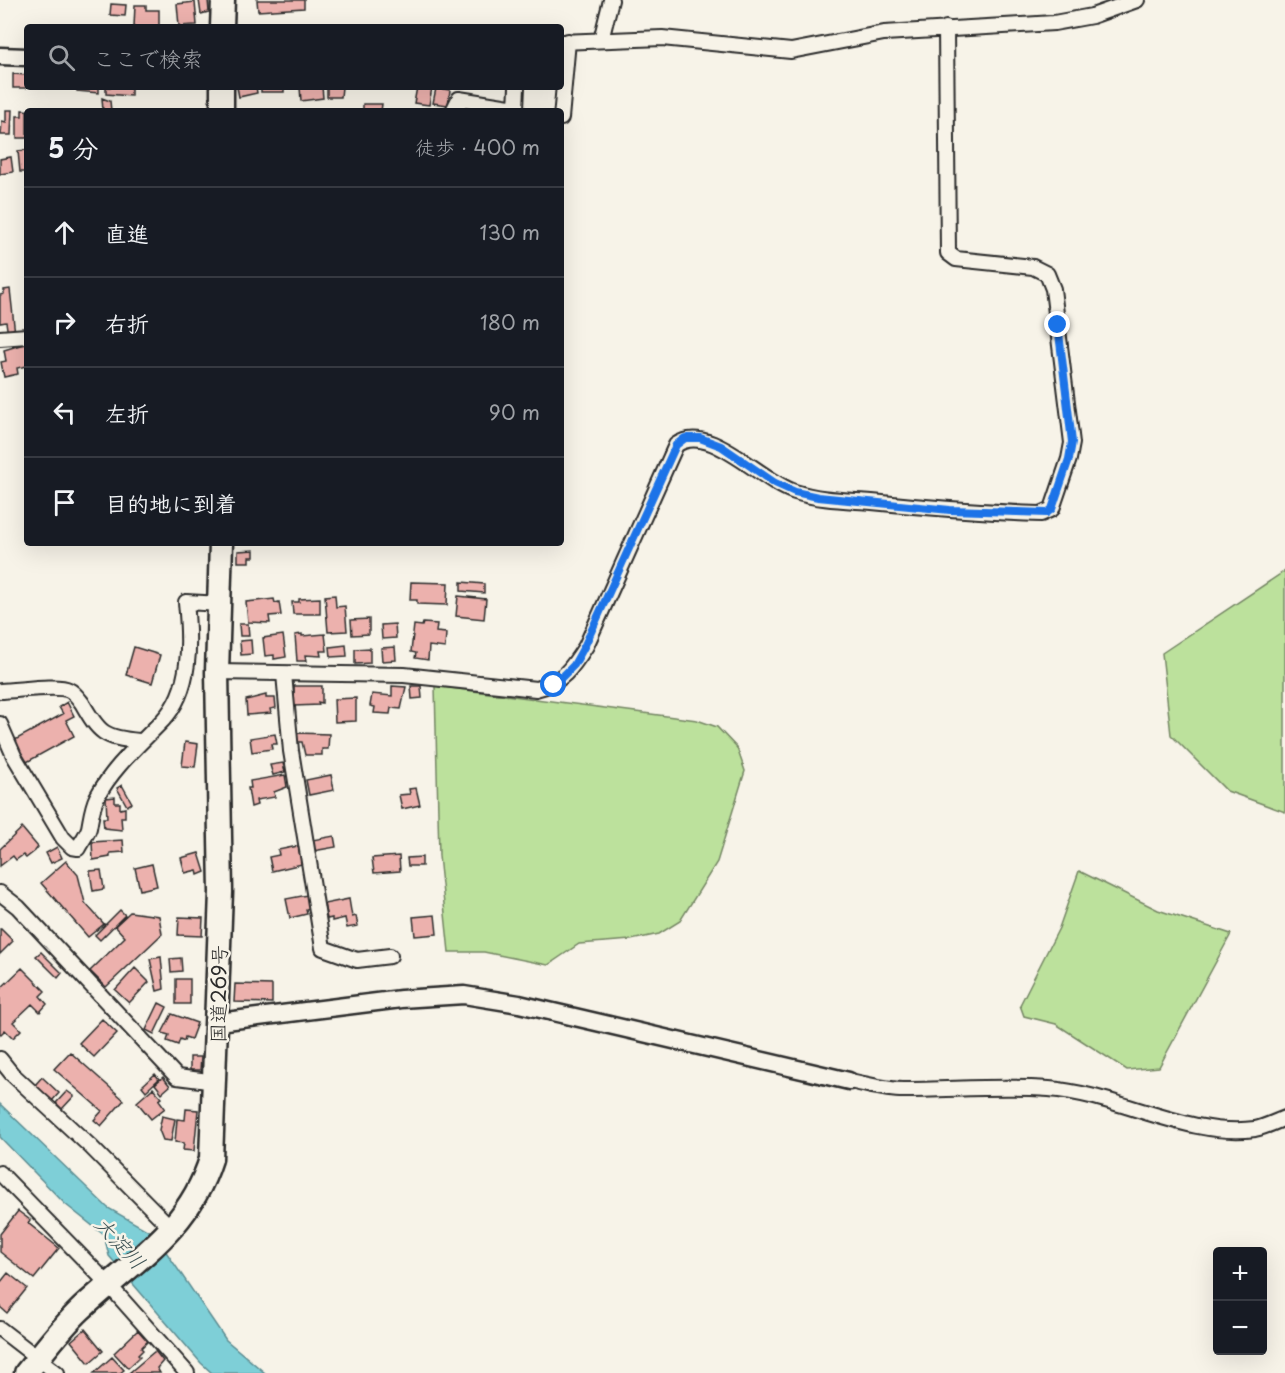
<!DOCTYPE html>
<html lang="ja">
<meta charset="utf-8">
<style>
:root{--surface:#171b24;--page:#242831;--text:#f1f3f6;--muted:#9ea1a6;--line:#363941}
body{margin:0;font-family:"Playpen Sans","Klee One",sans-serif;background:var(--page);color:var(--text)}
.controls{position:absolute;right:18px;bottom:18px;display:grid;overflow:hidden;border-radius:6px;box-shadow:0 6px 24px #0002}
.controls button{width:54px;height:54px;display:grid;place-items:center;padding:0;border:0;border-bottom:2px solid var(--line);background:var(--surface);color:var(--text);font:30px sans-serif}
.stop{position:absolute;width:18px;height:18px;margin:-14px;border:4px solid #1a73e8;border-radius:50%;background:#fff}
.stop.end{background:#1a73e8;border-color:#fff;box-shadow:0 2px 6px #0008}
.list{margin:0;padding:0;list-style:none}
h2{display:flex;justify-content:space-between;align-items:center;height:78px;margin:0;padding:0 24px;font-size:26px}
h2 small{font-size:20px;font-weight:400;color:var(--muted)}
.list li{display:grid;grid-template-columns:39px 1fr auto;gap:18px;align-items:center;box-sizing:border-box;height:90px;padding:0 24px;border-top:2px solid var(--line)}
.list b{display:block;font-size:22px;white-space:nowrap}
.list em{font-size:20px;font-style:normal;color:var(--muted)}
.icon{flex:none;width:33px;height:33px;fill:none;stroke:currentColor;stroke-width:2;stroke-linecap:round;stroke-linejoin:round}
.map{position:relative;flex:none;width:1285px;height:1373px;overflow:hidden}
.search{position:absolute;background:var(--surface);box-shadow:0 6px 24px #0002;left:24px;top:24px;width:540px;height:66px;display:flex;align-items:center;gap:15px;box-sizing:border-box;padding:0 21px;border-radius:6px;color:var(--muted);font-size:22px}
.panel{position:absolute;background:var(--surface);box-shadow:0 6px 24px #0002;left:24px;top:108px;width:540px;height:438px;border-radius:6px}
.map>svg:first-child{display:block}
</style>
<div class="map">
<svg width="1285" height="1373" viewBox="0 0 1285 1373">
<rect width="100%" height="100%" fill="#f7f3e8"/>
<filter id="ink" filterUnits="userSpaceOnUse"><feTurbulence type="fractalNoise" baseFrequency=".0167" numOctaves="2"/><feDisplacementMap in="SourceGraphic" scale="12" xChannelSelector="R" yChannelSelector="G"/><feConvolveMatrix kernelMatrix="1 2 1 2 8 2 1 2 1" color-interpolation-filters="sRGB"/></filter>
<g filter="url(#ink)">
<path fill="#bce19c" stroke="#748664" stroke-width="1.5" d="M1285,571V812L1227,791L1171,735L1162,653Z
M435,686L697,720L717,727L737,748L745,771L717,862L680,921L659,934L631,940L579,944L548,965L484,952H449L439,856Z
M1079,871L1158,910L1231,934L1159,1067L1127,1070L1056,1024L1024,1016L1020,1005L1059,928Z"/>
<path fill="#7ecfd7" stroke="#5d8d92" stroke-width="1.5" d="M0,1104L108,1208L154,1234L226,1340L265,1373H212L201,1363L109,1256L104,1235L65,1204L0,1137Z"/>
<path fill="#ecb1ad" stroke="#2b2b2b" stroke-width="1.5" d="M199,0H208L209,12L201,14Z
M257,0H304V8L258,11Z
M195,2L197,25L179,26L177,4Z
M111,4L126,5L125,16L110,15Z
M135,5H146V10H159V27H134Z
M13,74L27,75L26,88H13Z
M77,87H99V93L77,91Z
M106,87H131V96L106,94Z
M237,87H256L257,93L239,97Z
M261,87H284V92H261Z
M300,87H322L323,98L301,101Z
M327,87H342L341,97H327Z
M417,87H432L429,105L414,103Z
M436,88L450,90L448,105L433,103Z
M102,98L110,101L111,111H103Z
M363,104H382L381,111H363Z
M6,110H12L11,135H1L2,121L6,122Z
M22,110L35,111H27V138H17V116H22Z
M27,150V172H20L18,151Z
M11,157L13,172L0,174V159Z
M10,289L15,334L8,335L6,322L0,323V295L4,294V290Z
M27,343V366L17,368L18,374L4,377L1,362L6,361L4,350Z
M254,550V557H249V562H238V551Z
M411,582L448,583L447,605L417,604V600H410Z
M461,582L484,584V593L461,591Z
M335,595L336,607L345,606L347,631L328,632L325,596Z
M458,596L486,599L484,619L456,616Z
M320,598V614H293L292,602H299V599Z
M274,599L275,603L279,602L281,615L269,616L270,623L248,622L246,602Z
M369,619V634L352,635L351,620Z
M423,623L437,624L436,632L446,633L445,648L429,646L428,660L415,658L416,653L411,652L414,625L422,626Z
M239,624H248L249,636H240Z
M395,624L396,638L382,639L381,625Z
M302,634V636L325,634L327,651H320L321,656L305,655L306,661H297L295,635Z
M283,635L286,657L274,659V655L265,656L263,638Z
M251,640L252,654L241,655L240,641Z
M346,645L347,656L331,657L330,647Z
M134,647L160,655L152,683L126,675Z
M395,647L396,660L382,661L381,648Z
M370,648V663L355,664V649Z
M294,686H322V703L318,702L319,705L294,706Z
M392,686L406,687L401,709L391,708L390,714L374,713L375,707L370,706L372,694L392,696Z
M411,686H421L422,698L412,699Z
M266,695V698H275L276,708L270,709L271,713L247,715L246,700Z
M356,698V721L335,722L334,699Z
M67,702L74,716L66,720L74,736L25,763L13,741L63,714L59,707Z
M296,733L329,734L328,749H322V755H305L302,742H296Z
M275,734L277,744H271L272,749L252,752L250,738Z
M185,742L198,744L195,767L182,766Z
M283,763L285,772L273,775L270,765Z
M285,775L287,787L274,792L275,797L256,800L257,805L251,807L248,788H251L250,781Z
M331,775L334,790L309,795L306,780Z
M122,785L132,803L127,806L117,788Z
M416,788L420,805L402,809L399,795L410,794L409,789Z
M115,797V803H120V809L125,808V817H121L122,830L104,828L103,818H107L106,798Z
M22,828L38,847L35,851L26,858L23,855L16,860L13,856L0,866V849Z
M334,836L336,847L313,851L312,840Z
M123,840L124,852L110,853V857L93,860L92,842Z
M298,846L302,864L272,871L269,857L279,855L278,850Z
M57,847L62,858L51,863L46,853Z
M199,853L205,872L198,875L197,870L185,873L181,858Z
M399,856L400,871L374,873L372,858Z
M422,857V866H408L407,858Z
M66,861L78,875L85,903L104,924L88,937L41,883Z
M152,864L157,886L140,890L135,868Z
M101,870L104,889L93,891L90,871Z
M307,895L310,908L306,909L307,914L290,918L286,899Z
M349,899L352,917L356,916L358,926L347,928L345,918L332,921V918L327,919L324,904Z
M120,910L125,915L100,940L95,935Z
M130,912L159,916L162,934L106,987L90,971L125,937L115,926Z
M435,915L437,934L415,936L413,917Z
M179,917L203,918L202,936L178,935Z
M1,929L13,941L0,954V929Z
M41,952L62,973L58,978L36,956Z
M161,957L164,989L157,991L150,959Z
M181,958L182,971L171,972L170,959Z
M22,968L45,991L40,996L47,1004L40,1012L32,1004L13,1022L21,1030L13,1038L5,1030L0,1035V989Z
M135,968L149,982L129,1003L115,990Z
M176,979H190V1004H176Z
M235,984L272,985V1003L234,1002Z
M159,1003L167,1007L154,1034L146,1030Z
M172,1014L197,1023L191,1039L185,1037L184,1041L180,1039L178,1045L167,1041L169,1035L162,1033Z
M102,1019L117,1033L94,1057L79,1043Z
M70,1052L124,1100L101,1126L94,1120L102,1111L54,1069Z
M190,1057H201L200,1070H190Z
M155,1074L159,1079L146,1091L142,1086Z
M42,1077L59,1093L52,1101L35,1085Z
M163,1077L170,1086L162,1093L155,1084Z
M153,1088L162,1098L159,1100L165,1108L151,1119L137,1102Z
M67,1091L74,1096L62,1109L56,1103Z
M186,1109L198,1110L194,1151L183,1150L184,1143L175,1142L177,1119L185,1120Z
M162,1116L175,1119L171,1141L163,1140L159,1130Z
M18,1211L30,1220L28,1223L59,1248L34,1279L0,1252V1234Z
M8,1273L27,1288L7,1313L0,1307V1283Z
M85,1329L103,1351L89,1363L71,1341Z
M138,1330L148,1341L141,1348L143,1350L138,1355L140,1357L128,1368L114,1353Z
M155,1351L163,1361L157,1368L160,1373H129Z
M112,1357L124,1370L120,1373H94Z"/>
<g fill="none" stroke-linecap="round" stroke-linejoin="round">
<defs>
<path id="minor" d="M601,40L611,0
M561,42L662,38L791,51L884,33L1054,23L1092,16L1137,0
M453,111L459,99L516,108L517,87
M561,118L568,41
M0,338L27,336
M217,672L404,675L536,689C562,683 572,668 586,646L676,445C709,421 760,481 795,492C820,500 847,500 872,502C929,508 984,512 1041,514L1052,509L1069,459L1072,443L1053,289L1047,274L1033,267L956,259L948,253L946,28
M284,674L291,751L323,948L357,960L390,956
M0,691C16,691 57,684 69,690C74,692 79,699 82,703C99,733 104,738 139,741
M0,724L14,756L63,838L72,847L78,848C81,842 87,835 89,828C91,818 92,807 97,797C113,767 140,744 163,720C192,689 190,642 186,602L221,604
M0,893L18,907L177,1077L216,1082
M0,1059L12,1074L91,1147L172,1229
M849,1081C866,1084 885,1090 903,1090C952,1090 1000,1085 1049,1089C1117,1094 1188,1138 1255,1129C1265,1127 1275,1122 1285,1118
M0,1173L109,1285L187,1373
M0,1329L57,1373"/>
<path id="tertiary" d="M0,56L27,57
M218,1022L401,999L464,995L519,1004L849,1081"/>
<path id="trunk" d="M222,27L223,0
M222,87V111
M26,1373C44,1351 60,1329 80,1310C132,1261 188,1232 211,1159L221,892L217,672L221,543"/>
</defs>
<use href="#minor" stroke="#2b2b2b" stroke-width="18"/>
<use href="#tertiary" stroke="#2b2b2b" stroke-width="21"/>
<use href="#trunk" stroke="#2b2b2b" stroke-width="27"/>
<use href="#minor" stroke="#f7f3e8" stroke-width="14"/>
<use href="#tertiary" stroke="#f7f3e8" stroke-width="16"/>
<use href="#trunk" stroke="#f7f3e8" stroke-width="22"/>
</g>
</g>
<g fill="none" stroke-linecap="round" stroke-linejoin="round" filter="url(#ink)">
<path stroke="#1a73e8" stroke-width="8" d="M554,685L574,665L585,645L676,445L685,438H700L721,446L775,483L795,492L818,497L950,510L1047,513L1052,509L1069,459L1072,442L1058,325"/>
</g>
<g text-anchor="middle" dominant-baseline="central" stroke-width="5" stroke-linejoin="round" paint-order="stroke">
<g font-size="20" fill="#2b2b2b" stroke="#f7f3e8">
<text transform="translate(218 994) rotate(-89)">国道269号</text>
</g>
<g font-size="21" font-style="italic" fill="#405456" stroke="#f7f3e8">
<text transform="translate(121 1242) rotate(47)">大淀川</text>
</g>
</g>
</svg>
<div class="controls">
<button>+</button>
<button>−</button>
</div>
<div class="stop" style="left:554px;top:685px"></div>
<div class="stop end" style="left:1058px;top:325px"></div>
<div class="search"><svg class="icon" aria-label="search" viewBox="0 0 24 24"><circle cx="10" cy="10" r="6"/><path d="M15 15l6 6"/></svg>ここで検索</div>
<section class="panel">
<h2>5 分<small>徒歩 · 400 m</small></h2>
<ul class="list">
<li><svg class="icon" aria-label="ahead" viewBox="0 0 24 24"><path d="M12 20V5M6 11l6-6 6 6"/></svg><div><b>直進</b></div><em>130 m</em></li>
<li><svg class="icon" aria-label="right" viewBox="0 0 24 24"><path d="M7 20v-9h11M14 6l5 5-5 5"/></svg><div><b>右折</b></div><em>180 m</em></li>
<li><svg class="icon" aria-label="left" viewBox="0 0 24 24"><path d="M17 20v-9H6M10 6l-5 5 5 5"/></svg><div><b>左折</b></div><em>90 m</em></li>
<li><svg class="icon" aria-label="arrive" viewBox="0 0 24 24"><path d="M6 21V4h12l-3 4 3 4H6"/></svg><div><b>目的地に到着</b></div></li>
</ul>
</section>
</div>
